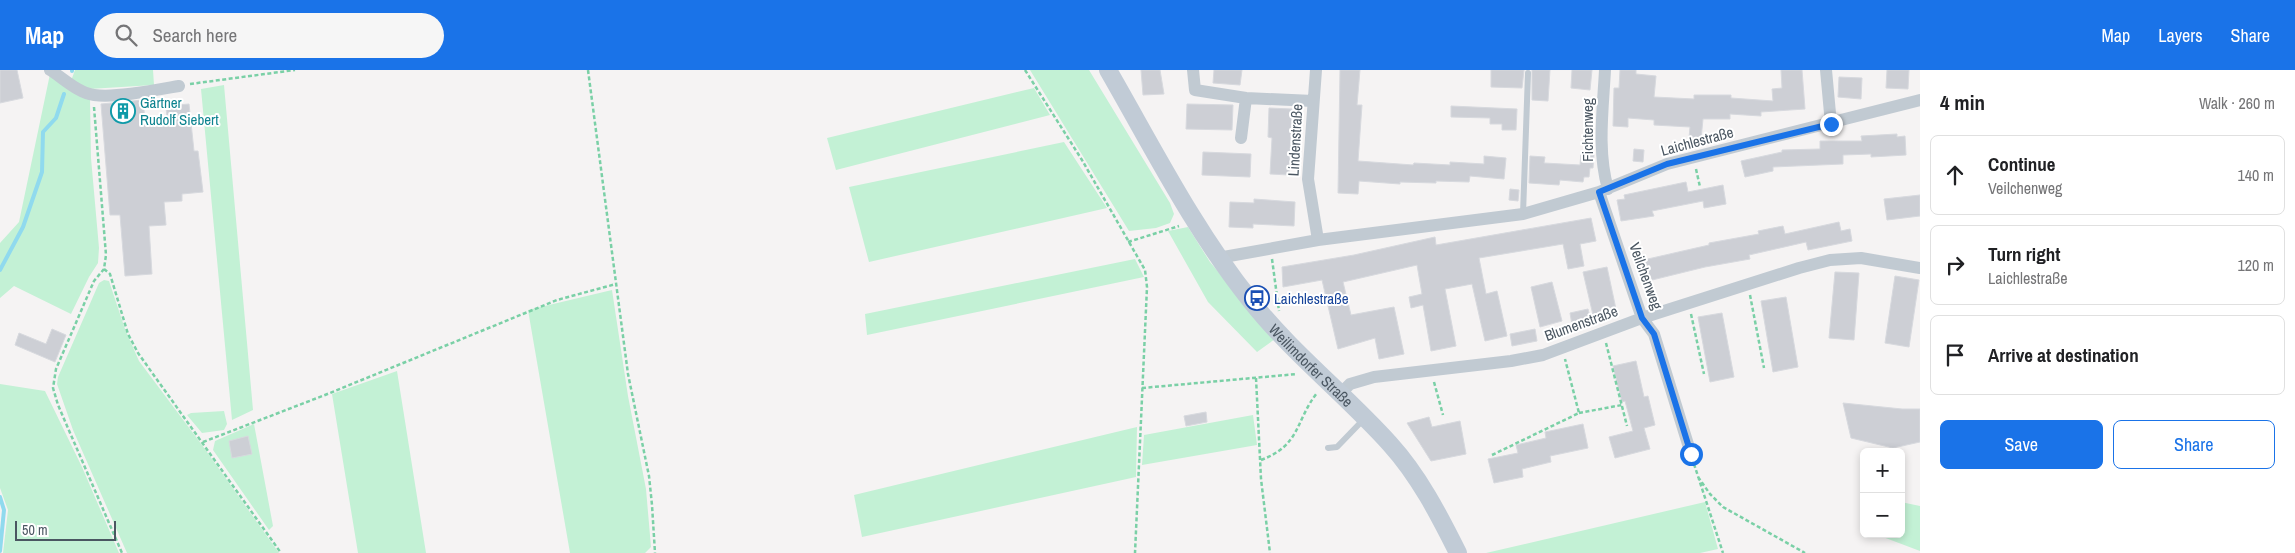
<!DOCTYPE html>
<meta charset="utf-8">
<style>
:root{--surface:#fff;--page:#f6f6f6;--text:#202124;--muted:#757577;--line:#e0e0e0;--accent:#1a73e8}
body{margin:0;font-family:"Archivo Narrow",sans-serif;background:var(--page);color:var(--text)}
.controls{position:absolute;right:15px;bottom:15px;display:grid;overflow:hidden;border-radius:8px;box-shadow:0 2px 8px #0003}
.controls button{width:45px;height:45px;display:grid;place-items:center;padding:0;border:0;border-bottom:1px solid var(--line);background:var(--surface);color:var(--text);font:25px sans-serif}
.scale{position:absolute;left:15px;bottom:12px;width:101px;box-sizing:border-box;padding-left:5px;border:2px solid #4a5661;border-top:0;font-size:14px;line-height:18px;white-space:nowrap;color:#4a5661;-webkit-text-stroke:4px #fff;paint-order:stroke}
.stop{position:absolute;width:15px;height:15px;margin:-11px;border:4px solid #1a73e8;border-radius:50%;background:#fff}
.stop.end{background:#1a73e8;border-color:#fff;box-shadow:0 1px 5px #0008}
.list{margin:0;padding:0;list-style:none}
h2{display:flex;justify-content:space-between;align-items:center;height:65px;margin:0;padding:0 20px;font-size:21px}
h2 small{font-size:16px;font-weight:400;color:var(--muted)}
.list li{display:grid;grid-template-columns:32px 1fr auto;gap:15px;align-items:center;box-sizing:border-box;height:80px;margin:0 10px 10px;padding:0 10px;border:1px solid var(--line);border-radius:8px}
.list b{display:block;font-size:19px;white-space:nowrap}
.list p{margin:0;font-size:16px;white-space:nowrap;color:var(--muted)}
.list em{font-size:16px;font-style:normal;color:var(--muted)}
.actions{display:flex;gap:10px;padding:15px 20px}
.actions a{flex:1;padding:11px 0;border:1px solid var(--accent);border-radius:8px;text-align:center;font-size:18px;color:var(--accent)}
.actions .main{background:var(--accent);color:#fff}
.icon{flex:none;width:28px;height:28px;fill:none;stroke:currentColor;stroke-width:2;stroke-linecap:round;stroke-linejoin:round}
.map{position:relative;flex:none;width:1920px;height:483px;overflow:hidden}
header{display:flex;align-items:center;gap:30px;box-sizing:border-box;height:70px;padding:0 25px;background:var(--accent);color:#fff}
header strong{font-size:24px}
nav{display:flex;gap:28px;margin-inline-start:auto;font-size:18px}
.search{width:350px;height:45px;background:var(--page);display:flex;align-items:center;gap:12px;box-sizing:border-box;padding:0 18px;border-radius:28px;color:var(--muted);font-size:19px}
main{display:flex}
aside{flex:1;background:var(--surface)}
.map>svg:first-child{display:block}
</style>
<header>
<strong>Map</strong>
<div class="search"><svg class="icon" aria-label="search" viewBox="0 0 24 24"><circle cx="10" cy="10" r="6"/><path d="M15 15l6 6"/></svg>Search here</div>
<nav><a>Map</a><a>Layers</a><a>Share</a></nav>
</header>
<main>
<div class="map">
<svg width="1920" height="483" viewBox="0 0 1920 483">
<rect width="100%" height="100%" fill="#f5f3f3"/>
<path fill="#c3f1d5" d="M75,0H153L154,15L89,19L71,11Z
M1030,0H1089L1170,133L1174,144L1170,153L1156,158L1129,161Z
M50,4L90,28L91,88L99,178L98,193L89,207L71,244L14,216L0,228V173L19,152Z
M224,15L253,340L232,350L201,19Z
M1034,18L1050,45L836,100L827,68Z
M1064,72L1107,138L869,192L849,117Z
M1188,157L1210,192L1275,269L1257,282L1208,232L1168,161Z
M1135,189L1144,207L867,265L865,244Z
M104,210L109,211L125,259L139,291L202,375L279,483H127L73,360L57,314L58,307L99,213Z
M612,220L628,326L646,419L651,477L645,483H570L528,240Z
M397,301L426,483H358L332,324Z
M0,314L45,321L82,397L119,483H3L8,440L0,418Z
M224,341L227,354L224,360L202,363L187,345L191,343Z
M1253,345L1257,375L1142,395L1144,365Z
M254,354L273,456L269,460L213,380L215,371Z
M1137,357L1136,407L862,467L854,425Z
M1705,432L1718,479L1700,483H1486Z
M1901,432L1920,436V481L1875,464H1901Z"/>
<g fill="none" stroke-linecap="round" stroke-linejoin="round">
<path stroke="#90daee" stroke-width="4" d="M72,0V1
M0,200L23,157L42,102L43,62L56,48L64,24
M0,427L4,440L0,481"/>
</g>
<path fill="#cdcfd5" stroke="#d7d9de" d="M0,0H17L23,28L0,33Z
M1141,0H1160L1164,24L1143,25Z
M1214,0H1242L1240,15L1213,13Z
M1340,0H1360L1357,35H1362L1358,91L1413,95L1414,93L1450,95V92L1484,94V86L1506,88L1504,109L1470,106L1469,112L1436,111V113L1400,112V114L1359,111L1358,124L1338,123Z
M1491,0H1524L1522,18L1491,17Z
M1532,0H1550L1548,31L1532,30Z
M1572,0H1592L1590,20L1571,18Z
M1620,0H1636V4L1656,6L1654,27L1694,29V25H1731V28L1773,31L1772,19L1782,18L1781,0H1802L1805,39L1761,42V46L1730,44V49H1703L1701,69L1689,68L1690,57L1654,55V50L1628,48V57L1613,56L1614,18H1619Z
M1887,0H1909L1908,19L1886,18Z
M1839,7L1862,8L1861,29L1838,27Z
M143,30L145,50L167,48L166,36L189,34L194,81H198L203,122L182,124V131L164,132L166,155L149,156L152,204L125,206L120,145H110L101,34Z
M1187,34L1233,35L1232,60L1186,59Z
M1451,36L1517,39L1516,60H1502V54H1490V48L1451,47Z
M1269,38L1292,39L1289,105L1270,104L1272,68L1268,67Z
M1897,64V67L1905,66L1906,85L1871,87V84L1843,85V94L1773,97V101L1745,107L1741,91L1782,82V80L1820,79V71H1862L1861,66Z
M1634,79L1644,80L1643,92L1633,91Z
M1203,82L1251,84L1250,107L1202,105Z
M1581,82L1594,83L1593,98H1590L1589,107H1584L1583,112L1560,110L1559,115L1529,113L1530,86L1545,87L1544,93L1580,95Z
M1686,112L1688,122L1723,115L1726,134L1704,138L1703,131L1652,141L1654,146L1621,151L1617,130L1625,129L1624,125Z
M1510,119L1519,120L1518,131L1509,130Z
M1920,125V146L1887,150L1884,129Z
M1254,129L1295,132L1294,156L1253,154V158L1229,157L1230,132L1254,133Z
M1591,148L1596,171L1580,174L1584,196L1568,199L1563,174L1479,188L1486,224L1497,221L1507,266L1485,271L1472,214L1445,219L1456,276L1431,281L1423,235L1411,238L1409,227L1422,224L1417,195L1343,212L1351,245L1394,237L1404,284L1379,289L1375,268L1338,279L1322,210L1283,217L1282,197L1354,185L1435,167L1436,175Z
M1839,152L1841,161L1850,159L1852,171L1808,180L1806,172L1749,185L1750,189L1705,197L1644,212L1639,191L1709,175V173L1759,164L1758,161L1783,156L1785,164Z
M1607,197L1616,239L1593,245L1583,202Z
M1835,202L1859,203L1854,270L1829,268Z
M1895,206L1919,210L1909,277L1885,273Z
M1552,212L1562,251L1540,257L1531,217Z
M1786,227L1798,297L1773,302L1761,231Z
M1588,239L1591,251L1572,255L1570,243Z
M1722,243L1734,307L1710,312L1698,247Z
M52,259L66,265L55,292L15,275L19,263L46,274Z
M1535,259L1537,271L1512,276L1510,264Z
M1636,291L1644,327L1648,326L1655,355L1644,358L1650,379L1615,388L1609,367L1633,361L1625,331L1622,332L1613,296Z
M1843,333L1902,339H1920V372L1893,378L1851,368Z
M1206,342L1207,352L1186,356L1184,346Z
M1429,347L1432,357L1460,351L1466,384L1431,391L1407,353Z
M1583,354L1588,378L1550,386L1551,392L1522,399L1523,407L1494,413L1488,389L1518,383L1516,375L1546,368L1545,362Z
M248,366L252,384L232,388L229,371Z"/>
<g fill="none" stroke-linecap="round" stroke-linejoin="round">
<path stroke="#7ad0a6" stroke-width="2.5" stroke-dasharray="4 2.5" stroke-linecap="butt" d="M588,0L628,304L649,406L652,435L655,483
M1025,0L1082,90L1145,200L1147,217L1135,483
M190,14L295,0
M94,37L106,185L104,199L94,211L56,299L53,318L58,335L122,483
M1696,99L1700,117
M1128,172L1179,156
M1272,189L1279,241
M104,199L110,204L128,264L138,283L281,483
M1750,225L1764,298
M1691,244L1704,304
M1606,273L1627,356
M1256,308L1261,409L1270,483
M1434,312L1443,345
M1142,318L1297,304
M1579,343L1622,335
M203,372L325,325L557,230L616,214
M1492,385L1579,343L1565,289
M1261,390C1301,375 1295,351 1317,323
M1694,394L1723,483
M1698,407L1710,424L1723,437L1805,483"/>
<path stroke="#c1cad2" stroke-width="6" d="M1523,144L1528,3
M1328,378L1337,377L1364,349"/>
<path stroke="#c1cad2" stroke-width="12" d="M50,0C63,8 78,23 94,25C116,28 156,20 179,16
M1193,0L1195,20L1246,28L1313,31
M1316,0L1308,109L1318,170
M1605,0C1603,39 1597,81 1608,119
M1826,0L1831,54
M1241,68L1246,28
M1599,122L1642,248L1654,264L1691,384
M1218,188L1318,170L1523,144L1599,122L1667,94L1920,30
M1341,323L1350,314L1374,307L1511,291L1543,285L1642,248L1799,198L1830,190L1861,188L1920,198"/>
<path stroke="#c1cbd6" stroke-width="18" id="s1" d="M1108,0C1153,78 1194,160 1251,231C1292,283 1346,325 1390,374C1419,406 1439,445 1458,483"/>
</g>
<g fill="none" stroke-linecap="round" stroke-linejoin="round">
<path stroke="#1a73e8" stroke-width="6" d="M1691,384L1654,264L1642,248L1599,122L1667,94L1831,54"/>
</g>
<defs>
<symbol id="building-ring" viewBox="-11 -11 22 22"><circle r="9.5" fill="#fff" stroke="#0f9aa8" stroke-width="1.5"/><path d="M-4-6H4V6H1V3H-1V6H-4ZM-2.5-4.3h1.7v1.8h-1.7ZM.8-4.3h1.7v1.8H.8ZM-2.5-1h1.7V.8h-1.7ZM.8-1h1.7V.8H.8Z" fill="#0f9aa8"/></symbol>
<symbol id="bus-ring" viewBox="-11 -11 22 22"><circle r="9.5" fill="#fff" stroke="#1a4fb4" stroke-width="1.5"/><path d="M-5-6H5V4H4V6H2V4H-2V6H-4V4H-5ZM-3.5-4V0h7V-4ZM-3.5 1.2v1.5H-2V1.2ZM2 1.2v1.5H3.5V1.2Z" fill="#1a4fb4"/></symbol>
</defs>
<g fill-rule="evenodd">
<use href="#building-ring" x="109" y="27" width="28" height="28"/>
<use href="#bus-ring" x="1243" y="214" width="28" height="28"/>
</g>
<g text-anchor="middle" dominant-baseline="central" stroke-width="4" stroke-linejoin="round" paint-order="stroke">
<g font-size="15" fill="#0d838f" stroke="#fff" text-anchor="start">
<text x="140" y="32">Gärtner<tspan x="140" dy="17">Rudolf Siebert</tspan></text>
</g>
<g font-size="15" fill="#4a5661" stroke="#fff">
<text transform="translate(1587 60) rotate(-90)">Fichtenweg</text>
<text transform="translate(1295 70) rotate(-87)">Lindenstraße</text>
<text transform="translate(1697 71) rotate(-15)">Laichlestraße</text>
<text transform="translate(1646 206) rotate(70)">Veilchenweg</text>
<text transform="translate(1581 253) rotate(-20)">Blumenstraße</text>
<text stroke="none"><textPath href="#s1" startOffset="360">Weilimdorfer Straße</textPath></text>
</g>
<g font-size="15" fill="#164399" stroke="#fff" text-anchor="start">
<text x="1274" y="228">Laichlestraße</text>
</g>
</g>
</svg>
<div class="controls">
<button>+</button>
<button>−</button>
</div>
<div class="scale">50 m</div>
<div class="stop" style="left:1691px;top:384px"></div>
<div class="stop end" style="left:1831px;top:54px"></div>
</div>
<aside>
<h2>4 min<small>Walk · 260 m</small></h2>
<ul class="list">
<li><svg class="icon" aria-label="ahead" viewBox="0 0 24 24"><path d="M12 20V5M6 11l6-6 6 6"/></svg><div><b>Continue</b><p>Veilchenweg</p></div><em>140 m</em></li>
<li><svg class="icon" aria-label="right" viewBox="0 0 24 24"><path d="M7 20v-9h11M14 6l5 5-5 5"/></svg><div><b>Turn right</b><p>Laichlestraße</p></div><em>120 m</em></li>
<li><svg class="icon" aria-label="arrive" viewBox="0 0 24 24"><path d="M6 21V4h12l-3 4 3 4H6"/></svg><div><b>Arrive at destination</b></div></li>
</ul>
<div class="actions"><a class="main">Save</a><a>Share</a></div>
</aside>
</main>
